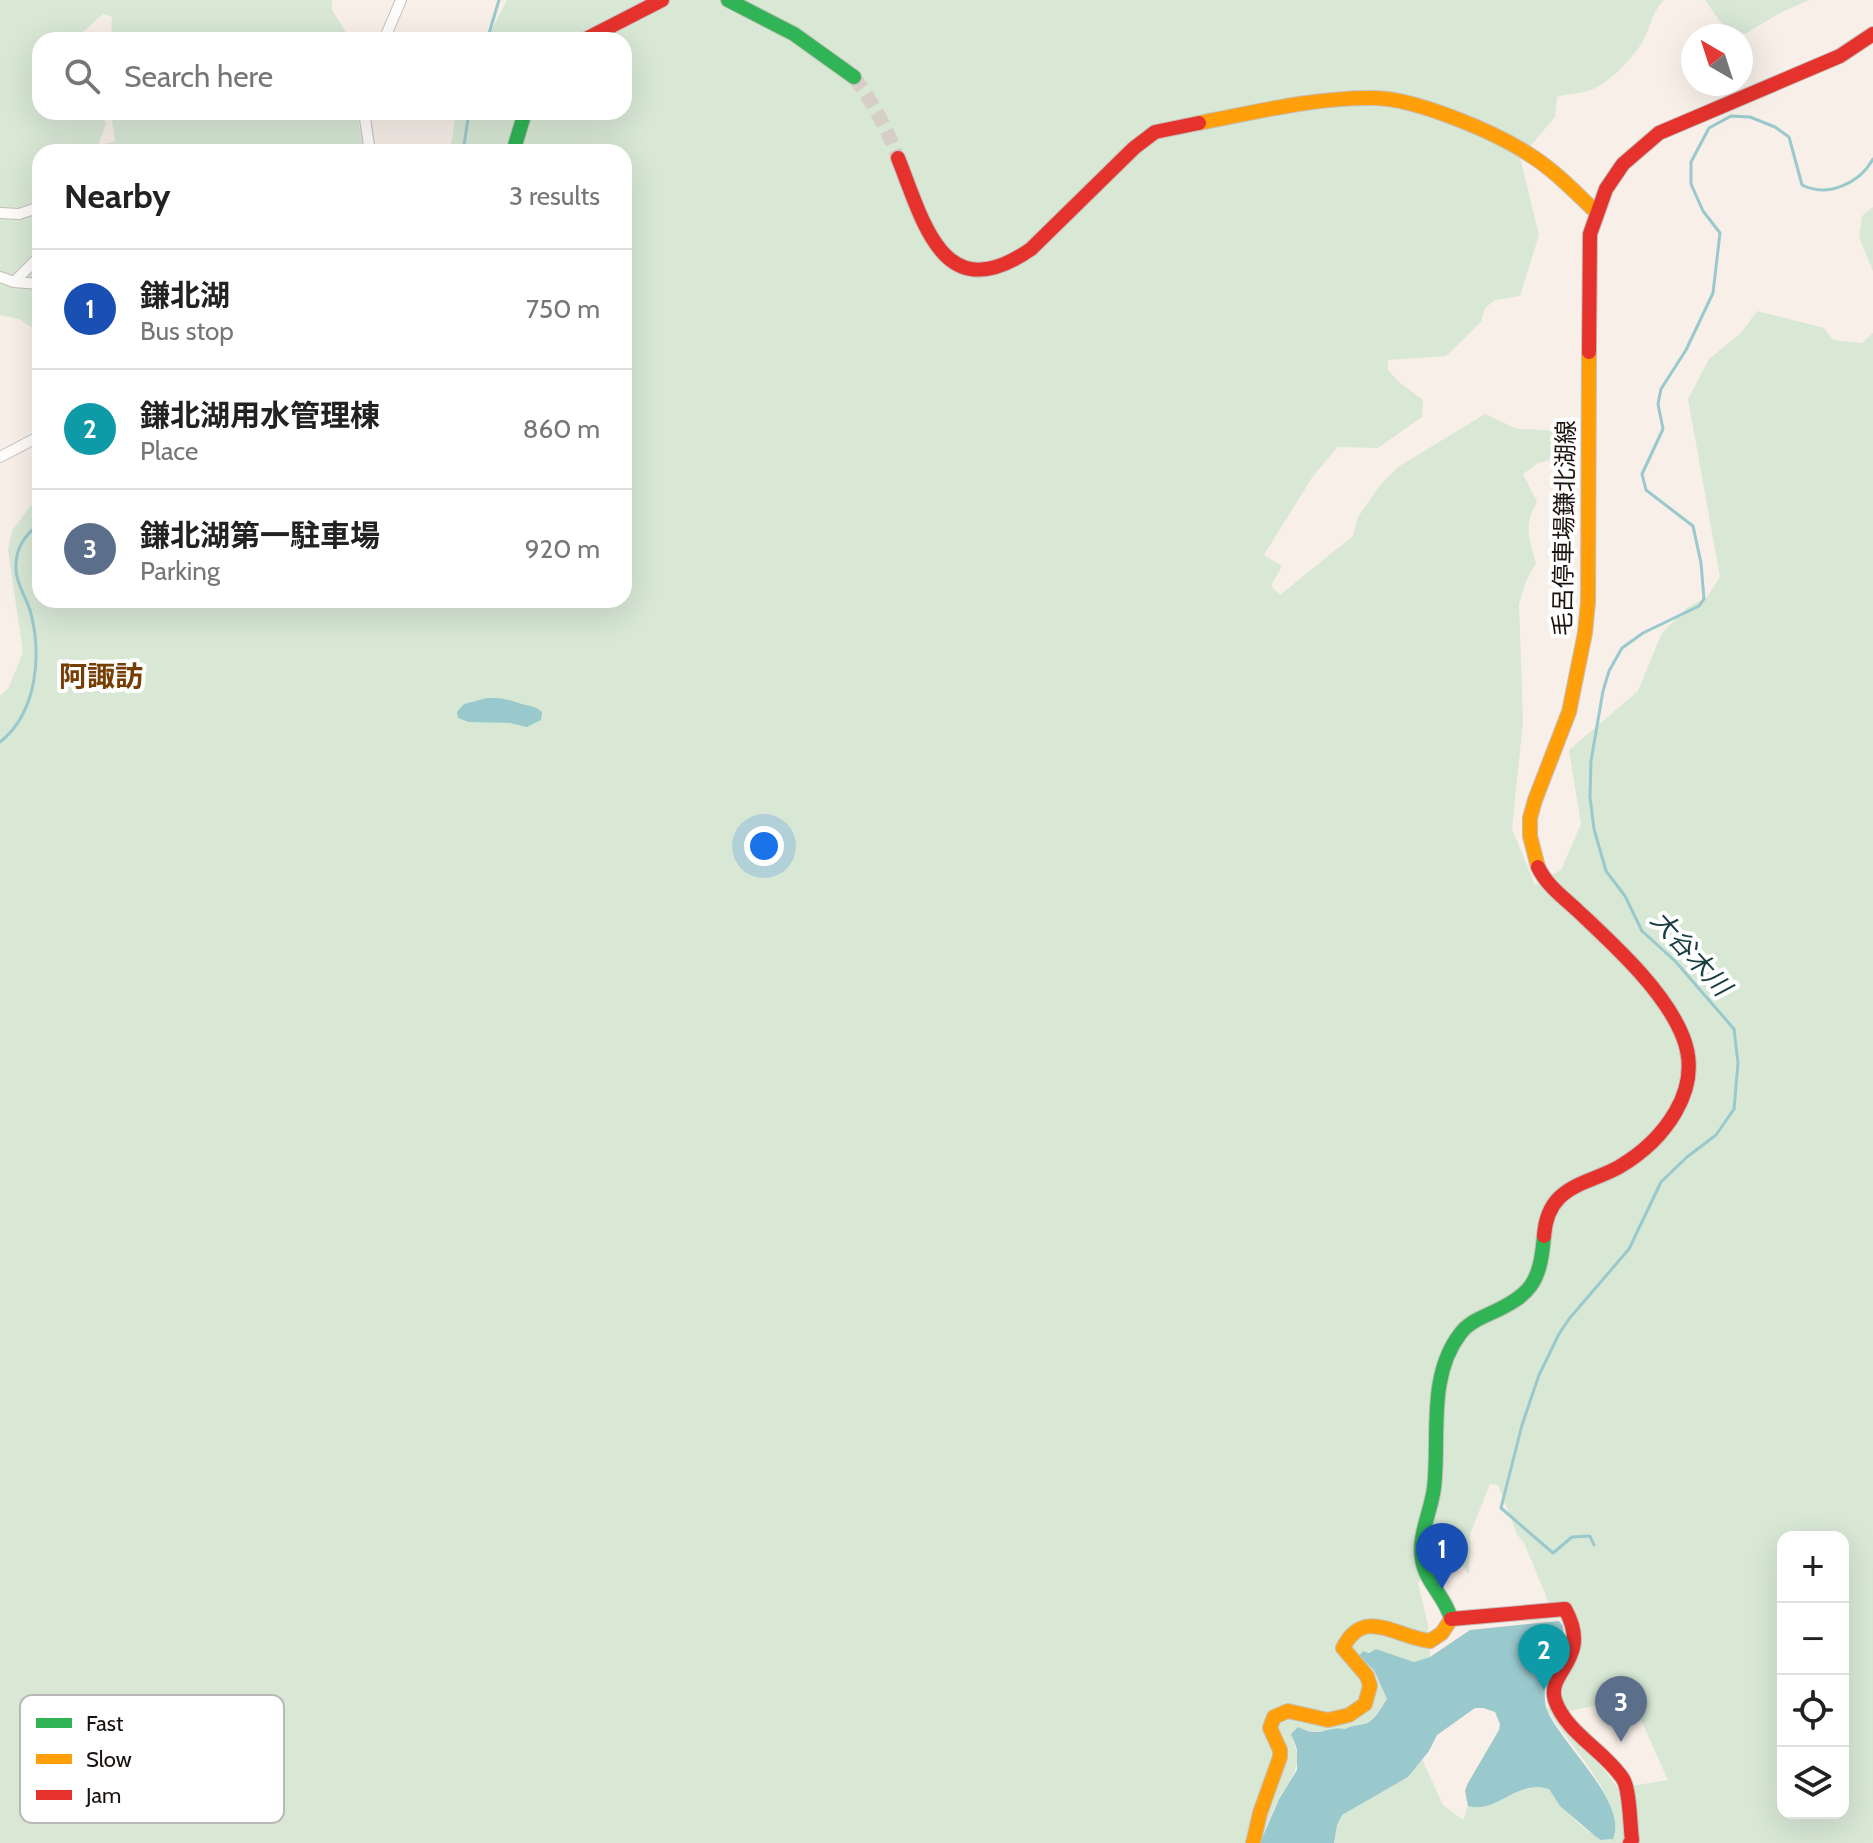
<!DOCTYPE html>
<meta charset="utf-8">
<style>
:root{--surface:#fff;--page:#f2f2f2;--text:#222;--muted:#767676;--line:#e0e0e0;--accent:#2563eb}
body{margin:0;font-family:Cabin,"Noto Sans JP",sans-serif;background:var(--page);color:var(--text)}
.controls{position:absolute;right:24px;bottom:24px;display:grid;overflow:hidden;border-radius:16px;box-shadow:0 8px 32px #0002}
.controls button{width:72px;height:72px;display:grid;place-items:center;padding:0;border:0;border-bottom:2px solid var(--line);background:var(--surface);color:var(--text);font:40px sans-serif}
.compass{position:absolute;left:1681px;top:24px;width:72px;height:72px;border-radius:50%;background:var(--surface);box-shadow:0 8px 32px #0002;rotate:321deg}
.you{position:absolute;left:764px;top:846px;width:28px;height:28px;margin:-20px;border:6px solid #fff;border-radius:50%;background:#1a73e8;box-shadow:0 0 0 12px #1a73e833}
.badge{display:grid;place-items:center;width:52px;height:52px;border-radius:50%;background:var(--accent);color:#fff;font-size:26px;font-weight:700}
.pin{position:absolute;translate:-50% -66px;filter:drop-shadow(0 2px 4px #0008)}
.pin::after{content:'';position:absolute;top:42px;width:28px;height:24px;background:inherit;clip-path:polygon(0 0,100% 0,50% 100%)}
.list{margin:0;padding:0;list-style:none}
h2{display:flex;justify-content:space-between;align-items:center;height:104px;margin:0;padding:0 32px;font-size:34px}
h2 small{font-size:26px;font-weight:400;color:var(--muted)}
.list li{display:grid;grid-template-columns:52px 1fr auto;gap:24px;align-items:center;box-sizing:border-box;height:120px;padding:0 32px;border-top:2px solid var(--line)}
.list b{display:block;font-size:30px;white-space:nowrap}
.list p{margin:0;font-size:26px;white-space:nowrap;color:var(--muted)}
.list em{font-size:26px;font-style:normal;color:var(--muted)}
.icon{flex:none;width:44px;height:44px;fill:none;stroke:currentColor;stroke-width:2;stroke-linecap:round;stroke-linejoin:round}
.map{position:relative;flex:none;width:1873px;height:1843px;overflow:hidden}
.search{position:absolute;background:var(--surface);box-shadow:0 8px 32px #0002;left:32px;top:32px;width:600px;height:88px;display:flex;align-items:center;gap:20px;box-sizing:border-box;padding:0 28px;border-radius:24px;color:var(--muted);font-size:30px}
.panel{position:absolute;background:var(--surface);box-shadow:0 8px 32px #0002;left:32px;top:144px;width:600px;height:464px;border-radius:24px}
.map>svg:first-child{display:block}
</style>
<div class="map">
<svg width="1873" height="1843" viewBox="0 0 1873 1843">
<rect width="100%" height="100%" fill="#f7efe8"/>
<path fill="#d8e8d5" fill-rule="evenodd" d="M0,0H332V10L351,40H111L112,17L103,14L74,40H40V112H101L106,124L98,146L115,141L111,112H357L364,152H40V333L19,319L0,315Z
M507,0H1664C1652,12 1651,25 1644,39C1635,56 1607,86 1588,91C1577,94 1568,93 1557,97L1555,117L1520,158L1539,235L1520,296L1495,300L1485,308L1481,322L1446,356L1388,360V370L1400,383L1423,400L1422,417L1378,448L1338,447L1313,476L1264,555L1282,566L1271,586L1280,595L1353,536L1358,517L1381,484L1398,467L1485,414L1517,429L1546,430L1560,433L1563,447L1558,458L1538,463L1523,474L1537,502C1523,525 1529,539 1536,563L1526,581L1519,604L1523,721L1512,829L1535,885L1561,870L1581,824L1569,750L1638,691L1662,633L1687,608L1707,597L1720,577L1688,399L1709,359L1741,333L1757,311L1824,328L1833,340L1862,343L1873,333V1843H1334L1337,1825L1342,1815L1408,1777L1422,1759L1443,1805L1463,1820L1468,1806C1498,1813 1518,1780 1549,1789C1560,1806 1589,1839 1610,1841C1611,1833 1615,1823 1613,1816C1603,1776 1568,1744 1547,1709L1559,1695L1573,1654L1568,1620L1548,1601L1525,1545L1517,1534L1498,1485L1490,1484L1470,1534L1469,1575L1457,1557L1441,1558L1418,1583L1428,1625L1430,1657L1414,1662L1376,1649L1359,1656L1374,1670L1387,1699C1381,1706 1374,1723 1364,1724C1355,1726 1353,1725 1345,1729C1327,1725 1322,1738 1298,1727L1293,1741C1305,1767 1289,1779 1278,1800C1271,1814 1266,1829 1260,1843H0V696L9,687L23,652L8,550L12,531L40,493V600H624V152H450L456,112H624V40H486ZM1783,1537H1843V1813H1783ZM1631,1698L1668,1780L1618,1788L1560,1713Z
M1705,0H1809L1780,13L1745,34L1721,23Z
M1873,207V271L1859,237L1862,216Z"/>
<path fill="#99c9cd" d="M487,698C505,698 506,699 522,704C531,707 534,705 542,712L541,720L527,727L510,723L469,722L458,718L457,712L464,704Z
M1559,1621L1563,1626V1660L1545,1681C1545,1689 1544,1699 1546,1707C1557,1741 1629,1801 1613,1839L1601,1840L1595,1836L1560,1806L1549,1789C1516,1779 1498,1814 1468,1806L1465,1791L1468,1783L1499,1730L1500,1724L1495,1712L1483,1708H1475L1437,1735L1429,1751L1408,1777L1342,1815L1337,1825L1334,1843H1260L1279,1799L1297,1770V1749L1291,1734L1298,1727C1322,1739 1327,1725 1345,1729C1353,1725 1355,1726 1364,1724C1374,1723 1381,1707 1387,1699L1374,1670L1359,1656L1363,1651L1369,1653L1376,1649L1414,1662L1430,1657L1470,1630Z"/>
<g fill="none" stroke-linecap="round" stroke-linejoin="round">
<path stroke="#99c9cd" stroke-width="3" d="M487,40L499,0
M463,152L469,112
M0,742C38,712 42,653 30,610C26,598 16,582 16,570C15,548 24,536 40,523
M1594,1545L1590,1536L1572,1537L1553,1553L1501,1508L1522,1425L1539,1375L1559,1334L1569,1319L1629,1249L1661,1182L1687,1157L1716,1135L1734,1109L1738,1063L1734,1029L1675,961L1642,931L1625,896L1606,871L1594,829L1590,797L1591,761L1603,691L1609,671L1622,648L1643,633L1699,606L1704,599L1701,563L1693,526L1646,490L1642,474L1663,429L1658,404L1661,389L1686,350L1713,293L1720,233L1703,211L1691,184V162L1709,128L1731,116L1750,117L1775,127L1789,137L1802,185C1828,198 1860,183 1873,159"/>
<path stroke="#d6cec7" stroke-width="14" stroke-dasharray="14 7" stroke-linecap="butt" d="M854,77C873,103 887,128 898,158"/>
<defs>
<path id="street" d="M384,40L401,0
M364,112L370,152
M0,213L19,214L40,207
M0,277L14,282L40,284
M14,282L40,256
M0,457L40,436"/>
<path id="fast" d="M728,0L794,34L854,77
M513,152L525,112
M1451,1619C1446,1597 1425,1582 1422,1559C1418,1535 1431,1512 1434,1488C1440,1438 1427,1377 1460,1334C1467,1324 1478,1319 1489,1314C1532,1295 1540,1282 1544,1236"/>
<path id="slow" d="M1199,123C1256,112 1316,97 1375,98C1417,99 1495,132 1530,155C1554,170 1574,191 1595,211
M1538,867L1530,836V818L1535,800L1569,712L1585,633L1588,602L1589,352
M1253,1843L1260,1813L1280,1757V1750L1270,1728L1274,1717L1288,1711L1328,1720L1349,1715L1365,1704L1370,1686L1367,1676L1343,1648C1364,1606 1395,1637 1430,1641L1442,1633L1451,1619"/>
<path id="jam" d="M584,40L662,0
M898,158C924,223 943,310 1031,249L1134,148L1155,132L1199,123
M1589,352L1590,234L1606,189L1623,164L1659,133L1840,56L1873,34
M1538,867C1547,886 1563,897 1578,911C1614,945 1665,991 1683,1037C1704,1090 1663,1141 1619,1167C1600,1178 1575,1182 1559,1198C1549,1208 1545,1222 1544,1236
M1451,1619L1565,1609C1593,1659 1546,1671 1555,1700C1566,1733 1605,1751 1623,1779C1630,1790 1630,1826 1632,1840L1630,1843"/>
</defs>
<use href="#street" stroke="#c5beb9" stroke-width="12"/>
<use href="#fast" stroke="#c5beb9" stroke-width="16"/>
<use href="#slow" stroke="#c5beb9" stroke-width="16"/>
<use href="#jam" stroke="#c5beb9" stroke-width="16"/>
<use href="#street" stroke="#fefdfc" stroke-width="10"/>
<use href="#fast" stroke="#30b455" stroke-width="14"/>
<use href="#slow" stroke="#ff9f0a" stroke-width="14"/>
<use href="#jam" stroke="#e5322d" stroke-width="14"/>
</g>
<g text-anchor="middle" dominant-baseline="central" stroke-width="8" stroke-linejoin="round" paint-order="stroke">
<g font-size="24" fill="#19120e" stroke="#fefefe">
<text transform="translate(1564 528) rotate(-89)">毛呂停車場鎌北湖線</text>
</g>
<g font-size="26" font-style="italic" fill="#193d40" stroke="#fefefe">
<text transform="translate(1691 953) rotate(48)">大谷木川</text>
</g>
<g font-size="28" font-weight="bold" fill="#763e03" stroke="#fefefe">
<text x="101" y="676">阿諏訪</text>
</g>
</g>
<rect x="20" y="1695" width="264" height="128" rx="12" fill="#fefefe" stroke="#b9b7b6" stroke-width="2"/>
<rect x="36" y="1718" width="36" height="10" fill="#30b455"/>
<rect x="36" y="1754" width="36" height="10" fill="#ff9f0a"/>
<rect x="36" y="1790" width="36" height="10" fill="#e5322d"/>
<g font-size="22" fill="#19120e">
<text x="86" y="1731">Fast</text>
<text x="86" y="1767">Slow</text>
<text x="86" y="1803">Jam</text>
</g>
</svg>
<div class="controls">
<button>+</button>
<button>−</button>
<button><svg class="icon" aria-label="locate" viewBox="0 0 24 24"><circle cx="12" cy="12" r="6"/><path d="M12 2v4M12 18v4M2 12h4M18 12h4"/></svg></button>
<button><svg class="icon" aria-label="layers" viewBox="0 0 24 24"><path d="M12 4l9 5-9 5-9-5zM3 14l9 5 9-5"/></svg></button>
</div>
<svg class="compass" viewBox="-18 -18 36 36"><path d="M0-13l5 13h-10z" fill="#e53935"/><path d="M0 13l5-13h-10z" fill="#767676"/></svg>
<div class="you"></div>
<div class="pin badge" style="left:1442px;top:1589px;background:#1a4fb4">1</div>
<div class="pin badge" style="left:1544px;top:1690px;background:#0f9aa8">2</div>
<div class="pin badge" style="left:1621px;top:1742px;background:#5c6f8a">3</div>
<div class="search"><svg class="icon" aria-label="search" viewBox="0 0 24 24"><circle cx="10" cy="10" r="6"/><path d="M15 15l6 6"/></svg>Search here</div>
<section class="panel">
<h2>Nearby<small>3 results</small></h2>
<ul class="list">
<li><span class="badge" style="background:#1a4fb4">1</span><div><b>鎌北湖</b><p>Bus stop</p></div><em>750 m</em></li>
<li><span class="badge" style="background:#0f9aa8">2</span><div><b>鎌北湖用水管理棟</b><p>Place</p></div><em>860 m</em></li>
<li><span class="badge" style="background:#5c6f8a">3</span><div><b>鎌北湖第一駐車場</b><p>Parking</p></div><em>920 m</em></li>
</ul>
</section>
</div>
